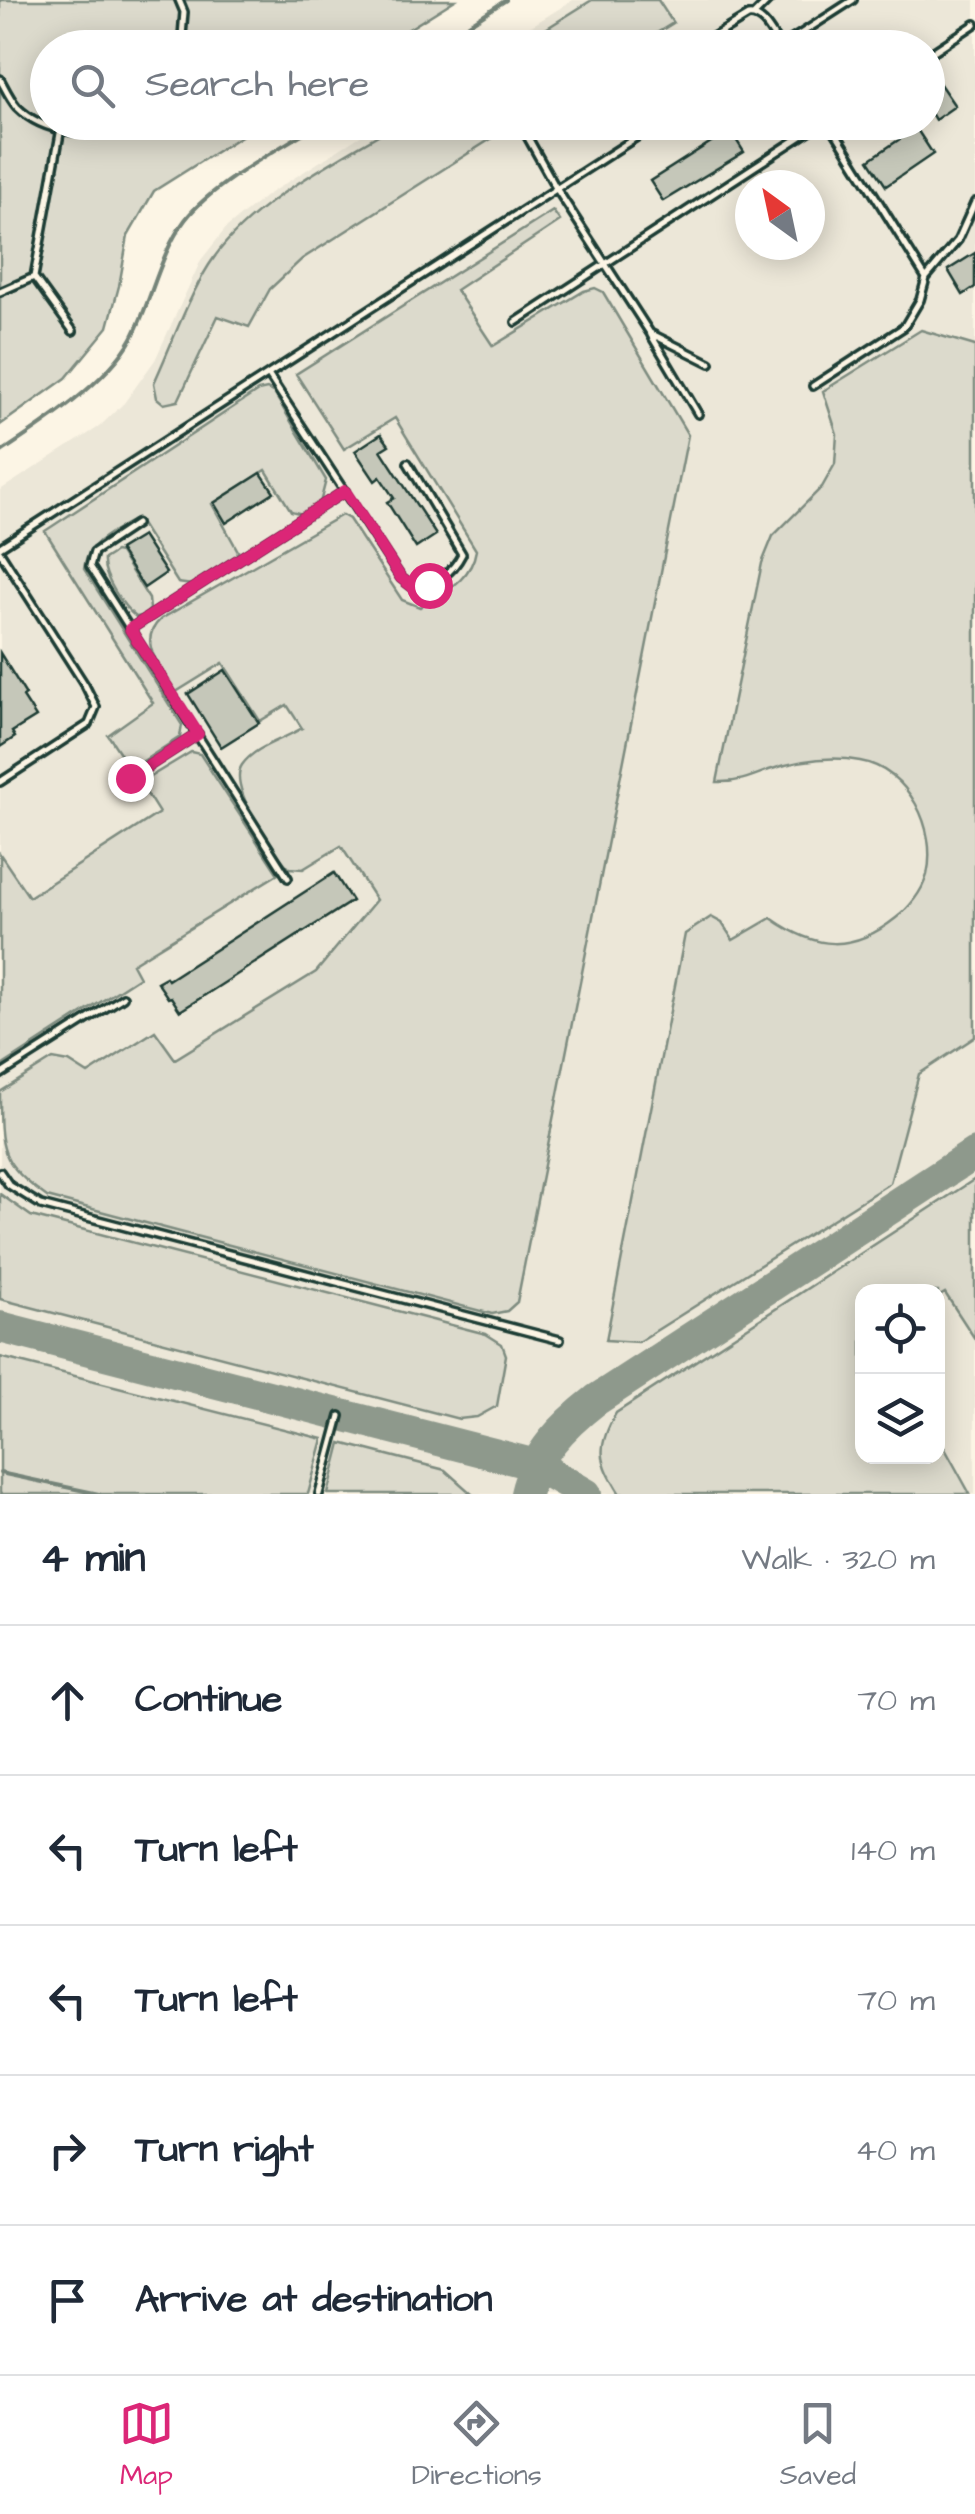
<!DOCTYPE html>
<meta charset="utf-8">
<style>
:root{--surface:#fff;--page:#f6f6f7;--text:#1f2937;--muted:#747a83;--line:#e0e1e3;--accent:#db2777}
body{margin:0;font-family:"Architects Daughter",sans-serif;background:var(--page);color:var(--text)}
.controls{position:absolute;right:30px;bottom:30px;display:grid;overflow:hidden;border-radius:20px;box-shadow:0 5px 25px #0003}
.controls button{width:90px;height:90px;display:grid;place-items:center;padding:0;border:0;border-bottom:2px solid var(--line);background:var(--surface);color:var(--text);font:50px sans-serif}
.compass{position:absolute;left:735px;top:170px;width:90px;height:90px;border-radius:50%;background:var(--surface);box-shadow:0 5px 25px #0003;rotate:327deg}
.stop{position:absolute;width:30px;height:30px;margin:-22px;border:8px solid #db2777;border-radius:50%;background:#fff}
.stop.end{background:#db2777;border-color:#fff;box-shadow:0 2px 10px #0008}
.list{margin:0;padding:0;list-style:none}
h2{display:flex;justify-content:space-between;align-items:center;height:130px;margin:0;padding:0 40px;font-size:42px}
h2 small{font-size:32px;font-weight:400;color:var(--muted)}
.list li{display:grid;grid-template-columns:65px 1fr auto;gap:30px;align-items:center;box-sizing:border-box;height:150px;padding:0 40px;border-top:2px solid var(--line)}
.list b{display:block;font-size:38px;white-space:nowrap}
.list em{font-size:32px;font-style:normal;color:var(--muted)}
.icon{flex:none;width:55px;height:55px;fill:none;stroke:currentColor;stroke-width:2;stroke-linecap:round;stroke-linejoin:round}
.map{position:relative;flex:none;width:975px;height:1494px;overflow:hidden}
.search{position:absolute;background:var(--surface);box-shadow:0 5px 25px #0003;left:30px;right:30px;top:30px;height:110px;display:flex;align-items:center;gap:25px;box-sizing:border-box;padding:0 35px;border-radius:55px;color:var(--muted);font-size:38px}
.sheet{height:880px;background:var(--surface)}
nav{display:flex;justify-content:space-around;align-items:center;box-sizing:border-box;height:140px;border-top:2px solid var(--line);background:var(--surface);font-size:28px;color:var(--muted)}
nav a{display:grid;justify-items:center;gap:5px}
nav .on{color:var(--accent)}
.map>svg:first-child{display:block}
</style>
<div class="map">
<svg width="975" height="1494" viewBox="0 0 975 1494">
<rect width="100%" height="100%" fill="#fcf5e5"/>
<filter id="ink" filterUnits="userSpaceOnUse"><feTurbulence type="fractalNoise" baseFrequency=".01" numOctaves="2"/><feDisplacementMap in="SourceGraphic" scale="20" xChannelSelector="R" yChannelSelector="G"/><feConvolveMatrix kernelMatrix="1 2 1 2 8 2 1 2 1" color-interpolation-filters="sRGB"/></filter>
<g filter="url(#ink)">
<path fill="#ece7d8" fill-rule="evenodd" d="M573,0H975V1494H0V490L99,427L124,403L155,360L201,260L227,227L267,195L381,123L928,122V48L498,47ZM750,185H810V245H750ZM862,1292H938V1456H862Z"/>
<path fill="#dcdacc" stroke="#7e8c80" stroke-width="2.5" d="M0,0H455L380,47L48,48V122L262,123L154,191L128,236L119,286L108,327L66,378L0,425Z
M592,0H658L673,23L634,47H517Z
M398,123H516L302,259L270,289L249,327L218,316L178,401L164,404L157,398L154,383C172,344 187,300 209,265C248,203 337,161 398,123Z
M553,211L560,221L456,290L493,346L584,291L595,288L603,292L688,435L517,1302L507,1311L492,1314L47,1197C0,1162 0,1152 0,1092L53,1059L69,1062L88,1074L155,1031L175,1059L316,972L376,900L341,846L303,869L289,868C273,850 227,787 242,765C255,746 283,740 302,728L287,705L260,721L223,663L176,692C162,669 135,642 161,619L342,515L349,519L402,600L420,607C445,591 471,581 476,550L395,418L344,449L296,374Z
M921,330L975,346V1037L919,1074L890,1183L638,1342L606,1340L685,934L711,917L722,923L733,940L771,918C816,950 852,953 896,918C909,908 922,892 927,875C938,829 908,769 860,761C828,755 799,760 769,770C751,777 737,783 717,782L762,563L773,536L822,487L835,464L837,434L823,391Z
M267,389L274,393L326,480L320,503L302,514L291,511L266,470L212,504L238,551L236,557L192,585L178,583L137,518C116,530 86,542 84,569L182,725L180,737L140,763L126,762L108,735L153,703L45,531L258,391Z
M115,552L120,553L149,599L150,609L144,616L136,617C123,607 102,576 104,559Z
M191,752L200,754L278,874L132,964L139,977L0,1067V854L29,897L159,813L140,783Z
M975,1179V1339L945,1293L938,1297V1292H862V1456H938V1436L970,1494H620C599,1460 596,1448 616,1413Z
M0,1194L31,1216L486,1334L502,1344L506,1355L497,1406L477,1417L459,1419L0,1299Z
M0,1357L323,1439L308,1494H0Z
M341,1443L445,1470L472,1494H328Z"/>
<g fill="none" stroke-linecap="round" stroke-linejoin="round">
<path stroke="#758479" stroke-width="4" d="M432,48L506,0
M0,453C41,426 108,382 132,338C152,300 159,255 185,220C211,185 283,146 322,122
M0,1473L99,1494"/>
<path stroke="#8e998c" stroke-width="32" d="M0,1327L536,1465L586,1494
M526,1494C535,1453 564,1425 596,1400L975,1153"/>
</g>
<path fill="#c5c7b9" stroke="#1f3d34" stroke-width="2.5" d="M933,74L955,106L935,120L928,108V77Z
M916,128L933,154L886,186L869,160Z
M730,130L744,152L663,201L650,181Z
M975,253V287L963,295L948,270Z
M381,434L389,445L381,450L436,535L416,548L387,502L394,498L380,477L375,481L355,451Z
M261,473L274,492L226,523L214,503Z
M142,536L166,573L144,588L119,550Z
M0,653L26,695L23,697L36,717L12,732L15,737L0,747Z
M225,670L259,723L221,747L188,694Z
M334,873L352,901L180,1011L171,997L168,998L157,982L166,977L168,980Z"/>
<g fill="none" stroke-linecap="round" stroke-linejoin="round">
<defs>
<path id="service" d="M179,0L184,12L181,48
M754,15L769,0
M780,47L853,0
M695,48L748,16C764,14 772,35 781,48
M928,55L975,24
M0,79C5,88 10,99 17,107C43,133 92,140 124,122
M531,122L527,136L556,188L650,333L710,363
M34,277L73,331
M926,278L958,240L975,202
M0,292L34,277L61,128
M516,322L823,122
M651,335L698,414
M269,376L401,578L414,588C436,584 452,574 462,554L408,463
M813,386L904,327L920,300L926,278L829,122
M136,524L94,552L90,566L288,878
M0,547L660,122
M0,552L85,685L96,707L89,724L0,782
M130,629L345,491
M130,778L198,734
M0,1075L123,997
M0,1172L9,1185L41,1205L560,1340
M319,1494L340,1416"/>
</defs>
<use href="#service" stroke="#1f3d34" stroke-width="12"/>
<use href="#service" stroke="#fcf5e5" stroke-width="5"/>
</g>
</g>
<g fill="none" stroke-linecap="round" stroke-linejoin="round" filter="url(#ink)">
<path stroke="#db2777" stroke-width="12" d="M130,778L198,734L130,629L345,491L401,578L414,588L429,585"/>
</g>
</svg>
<div class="controls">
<button><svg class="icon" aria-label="locate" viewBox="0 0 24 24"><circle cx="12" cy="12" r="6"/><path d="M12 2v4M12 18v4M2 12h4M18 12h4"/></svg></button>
<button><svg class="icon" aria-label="layers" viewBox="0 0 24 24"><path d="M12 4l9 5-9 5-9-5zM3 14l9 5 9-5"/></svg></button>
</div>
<svg class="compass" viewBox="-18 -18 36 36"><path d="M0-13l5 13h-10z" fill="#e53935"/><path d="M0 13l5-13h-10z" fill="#747a83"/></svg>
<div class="stop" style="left:429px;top:585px"></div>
<div class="stop end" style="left:130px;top:778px"></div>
<div class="search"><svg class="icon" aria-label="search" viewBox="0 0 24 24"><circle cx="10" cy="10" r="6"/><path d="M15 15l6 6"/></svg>Search here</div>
</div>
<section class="sheet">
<h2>4 min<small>Walk · 320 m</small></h2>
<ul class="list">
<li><svg class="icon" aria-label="ahead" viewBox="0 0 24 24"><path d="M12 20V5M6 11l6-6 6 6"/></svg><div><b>Continue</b></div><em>70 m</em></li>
<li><svg class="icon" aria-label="left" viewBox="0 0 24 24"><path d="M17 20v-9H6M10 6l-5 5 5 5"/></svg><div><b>Turn left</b></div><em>140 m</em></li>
<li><svg class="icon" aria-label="left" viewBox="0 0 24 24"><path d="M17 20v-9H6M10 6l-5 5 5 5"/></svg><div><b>Turn left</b></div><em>70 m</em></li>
<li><svg class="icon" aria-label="right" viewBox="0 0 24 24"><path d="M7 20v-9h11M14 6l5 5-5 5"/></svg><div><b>Turn right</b></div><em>40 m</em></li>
<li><svg class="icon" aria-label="arrive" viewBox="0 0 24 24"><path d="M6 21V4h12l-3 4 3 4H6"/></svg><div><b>Arrive at destination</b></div></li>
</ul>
</section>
<nav>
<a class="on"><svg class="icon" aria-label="map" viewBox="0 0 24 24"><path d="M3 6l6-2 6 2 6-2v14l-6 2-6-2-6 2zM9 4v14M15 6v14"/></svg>Map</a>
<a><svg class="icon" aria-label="directions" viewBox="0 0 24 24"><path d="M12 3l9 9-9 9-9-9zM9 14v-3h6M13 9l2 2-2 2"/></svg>Directions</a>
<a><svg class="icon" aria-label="saved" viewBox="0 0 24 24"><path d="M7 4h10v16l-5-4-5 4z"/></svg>Saved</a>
</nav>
